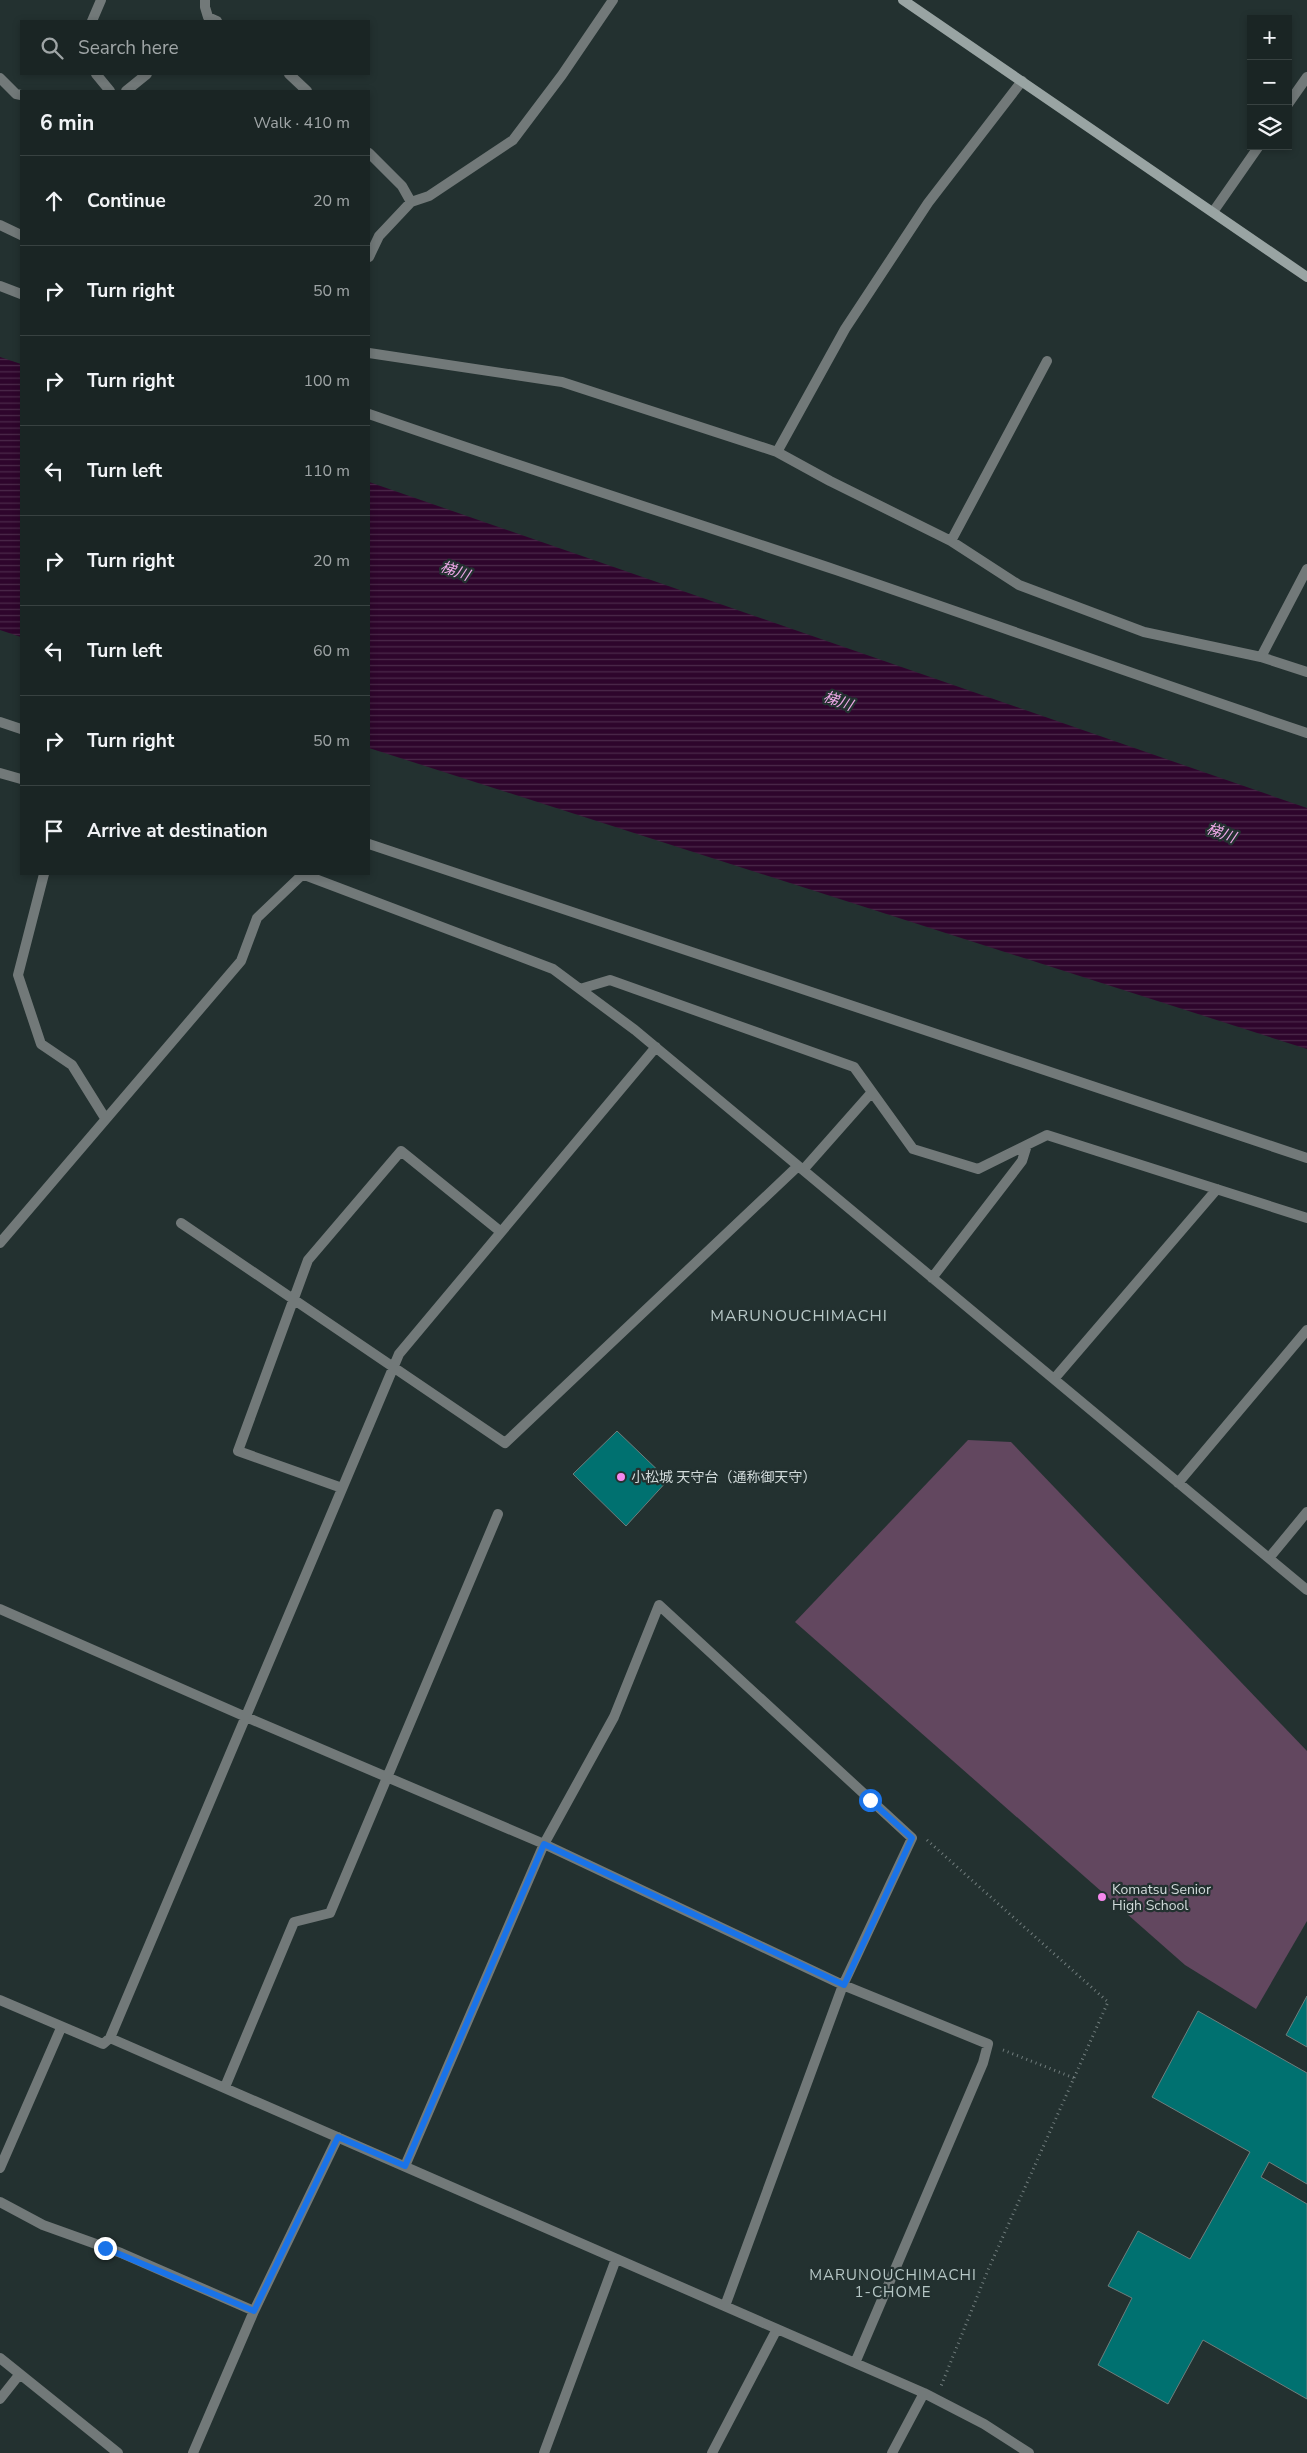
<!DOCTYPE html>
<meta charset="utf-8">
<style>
:root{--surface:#1a2524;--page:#232d2c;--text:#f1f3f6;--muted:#9fa5a6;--line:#384241}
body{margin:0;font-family:"Nunito Sans","Noto Sans JP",sans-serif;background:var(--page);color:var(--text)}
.controls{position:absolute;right:15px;top:15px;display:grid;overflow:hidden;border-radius:0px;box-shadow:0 2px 8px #0003}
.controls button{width:45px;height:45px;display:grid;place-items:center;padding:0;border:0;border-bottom:1px solid var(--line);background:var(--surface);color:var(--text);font:25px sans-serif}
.stop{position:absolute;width:15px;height:15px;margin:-11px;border:4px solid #1a73e8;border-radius:50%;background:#fff}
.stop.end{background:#1a73e8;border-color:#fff;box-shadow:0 1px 5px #0008}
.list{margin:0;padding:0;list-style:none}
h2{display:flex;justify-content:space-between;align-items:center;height:65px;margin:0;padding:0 20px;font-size:21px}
h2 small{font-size:16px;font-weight:400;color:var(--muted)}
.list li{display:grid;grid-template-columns:32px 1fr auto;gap:15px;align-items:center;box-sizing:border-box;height:90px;padding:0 20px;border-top:1px solid var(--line)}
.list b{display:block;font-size:19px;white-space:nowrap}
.list em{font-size:16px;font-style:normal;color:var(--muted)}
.icon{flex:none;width:28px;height:28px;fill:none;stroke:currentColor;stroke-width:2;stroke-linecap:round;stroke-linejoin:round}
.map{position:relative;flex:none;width:1307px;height:2453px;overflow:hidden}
.search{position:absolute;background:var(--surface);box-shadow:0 2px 8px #0003;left:20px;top:20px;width:350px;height:55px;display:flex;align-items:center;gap:12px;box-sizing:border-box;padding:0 18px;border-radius:0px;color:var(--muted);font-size:19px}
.panel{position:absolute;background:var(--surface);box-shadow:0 2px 8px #0003;left:20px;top:90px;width:350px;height:785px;border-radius:0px}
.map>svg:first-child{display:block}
</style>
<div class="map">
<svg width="1307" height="2453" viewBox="0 0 1307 2453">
<defs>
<pattern id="water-rules" width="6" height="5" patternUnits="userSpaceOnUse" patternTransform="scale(1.25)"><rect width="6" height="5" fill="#2e052c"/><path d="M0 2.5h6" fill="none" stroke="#4b294a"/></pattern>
</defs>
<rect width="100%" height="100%" fill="#233130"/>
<path fill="#62475f" d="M968,1440L1011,1442L1307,1751V1921L1256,2009L1185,1965L795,1622Z"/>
<path fill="url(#water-rules)" d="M0,357L21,364V637L0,630Z
M369,482L1307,808V1049L369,748Z"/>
<path fill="#007170" stroke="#6e7e7d" d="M617,1431L668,1480L626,1526L573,1474Z
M1307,1996V2047L1286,2035Z
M1198,2011L1307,2073V2184L1269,2162L1261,2177L1307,2204V2399L1203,2340L1168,2404L1098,2365L1132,2298L1108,2286L1138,2231L1190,2259L1250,2152L1152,2097Z"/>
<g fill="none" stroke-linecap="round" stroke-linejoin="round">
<path stroke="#717d7d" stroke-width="3" stroke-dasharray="1 4" stroke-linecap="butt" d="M927,1840L1108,2002L988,2270L941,2386
M1003,2050L1074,2078"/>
<path stroke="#727979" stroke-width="10" d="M205,0V7L208,17L217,21
M92,21L101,0
M96,74L110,91
M289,74L307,91
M0,78L16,94L21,95
M126,91L147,74
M1288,104L1307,77
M369,153L402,186L411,202
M1213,212L1259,146
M0,225L21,235
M369,257L379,236L411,202L429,196L513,140L562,75L613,0
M0,286L21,294
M369,353L562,382L777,452L830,481L951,541L1019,585L1144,632L1261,657L1307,672
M369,414C524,468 681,518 836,570C994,624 1149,680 1307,733
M777,452L845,329L928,203L1022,81
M951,541L1047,361
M1261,657L1307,569
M0,722L21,729
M0,773L21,779
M369,844L1307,1158
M44,874L18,975L41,1044L72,1065L105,1118
M302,874L553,969L635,1030L1307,1590
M580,989L610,980L854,1067L913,1149L978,1169L1047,1135L1307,1218
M803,1170L872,1092
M181,1223L505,1443L798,1166
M0,1243L241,961L257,918L303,874
M932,1278L1022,1161L1027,1145
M1054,1379L1217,1189
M1178,1483L1307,1330
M342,1488L238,1451L308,1260L401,1151L501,1232
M1269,1558L1307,1512
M0,1609L246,1717L544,1844L843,1985L988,2044L983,2063L855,2363
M0,2000L103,2044L110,2038L399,1354L656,1047
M110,2038L924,2393L984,2424L1029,2453
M225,2087L294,1922L330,1913L498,1514
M405,2166L544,1844L614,1717L659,1605L912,1838L843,1985L725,2306
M0,2168L61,2028
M0,2202L43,2225L121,2253L254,2311
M0,2358L118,2453
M0,2399L19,2375
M193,2453L254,2311L338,2137
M544,2453L616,2259
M712,2453L777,2329
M892,2453L924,2393"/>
<path stroke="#99a4a3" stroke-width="10" d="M903,0L1307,277"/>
</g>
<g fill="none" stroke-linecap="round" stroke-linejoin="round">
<path stroke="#1a73e8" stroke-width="6" d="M105,2248L254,2311L338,2137L405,2166L544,1844L844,1985L912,1838L870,1800"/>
</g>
<g fill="#f688ed" stroke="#233130" stroke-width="2">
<circle cx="621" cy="1477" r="5"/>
<circle cx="1102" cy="1897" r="5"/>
</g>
<g text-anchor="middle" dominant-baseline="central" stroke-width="4.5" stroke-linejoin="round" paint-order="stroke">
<g font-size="14" fill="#d2dbdb" stroke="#233130" text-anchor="start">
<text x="631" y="1477">小松城 天守台（通称御天守）</text>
<text x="1112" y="1889">Komatsu Senior<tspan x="1112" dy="16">High School</tspan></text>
</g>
<g font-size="15" font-style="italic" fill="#eea8e7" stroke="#233130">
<text transform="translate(455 571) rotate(19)">梯川</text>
<text transform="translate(838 701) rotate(19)">梯川</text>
<text transform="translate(1221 833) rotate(20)">梯川</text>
</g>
<g font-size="15" letter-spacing="1" fill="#b7c8c7" stroke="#233130">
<text x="893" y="2275">MARUNOUCHIMACHI<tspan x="893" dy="17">1-CHOME</tspan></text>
</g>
<g font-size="16" letter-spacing="1" fill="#b7c8c7" stroke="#233130">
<text x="799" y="1316">MARUNOUCHIMACHI</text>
</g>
</g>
</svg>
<div class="controls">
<button>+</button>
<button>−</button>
<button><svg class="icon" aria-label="layers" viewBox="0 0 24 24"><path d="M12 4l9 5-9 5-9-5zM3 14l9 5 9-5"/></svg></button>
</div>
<div class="stop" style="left:870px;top:1800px"></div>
<div class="stop end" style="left:105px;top:2248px"></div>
<div class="search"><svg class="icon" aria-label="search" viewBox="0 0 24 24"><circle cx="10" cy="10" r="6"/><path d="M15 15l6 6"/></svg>Search here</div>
<section class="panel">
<h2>6 min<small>Walk · 410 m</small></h2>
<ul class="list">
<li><svg class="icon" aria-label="ahead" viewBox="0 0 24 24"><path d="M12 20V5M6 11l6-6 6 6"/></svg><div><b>Continue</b></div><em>20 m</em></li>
<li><svg class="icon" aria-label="right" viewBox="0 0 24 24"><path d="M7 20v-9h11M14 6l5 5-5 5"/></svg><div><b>Turn right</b></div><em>50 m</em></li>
<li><svg class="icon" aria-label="right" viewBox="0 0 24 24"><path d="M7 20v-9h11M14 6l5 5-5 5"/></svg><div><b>Turn right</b></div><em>100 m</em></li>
<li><svg class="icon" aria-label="left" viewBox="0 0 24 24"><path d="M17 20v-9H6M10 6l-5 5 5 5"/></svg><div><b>Turn left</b></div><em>110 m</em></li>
<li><svg class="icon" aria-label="right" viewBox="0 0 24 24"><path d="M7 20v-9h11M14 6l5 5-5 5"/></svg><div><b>Turn right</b></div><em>20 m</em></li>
<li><svg class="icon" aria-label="left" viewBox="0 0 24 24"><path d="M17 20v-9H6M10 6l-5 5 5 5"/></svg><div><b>Turn left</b></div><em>60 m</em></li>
<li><svg class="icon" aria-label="right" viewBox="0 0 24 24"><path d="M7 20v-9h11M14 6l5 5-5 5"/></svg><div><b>Turn right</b></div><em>50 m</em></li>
<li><svg class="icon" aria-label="arrive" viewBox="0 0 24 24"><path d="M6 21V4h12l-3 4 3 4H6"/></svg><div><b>Arrive at destination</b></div></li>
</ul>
</section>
</div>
